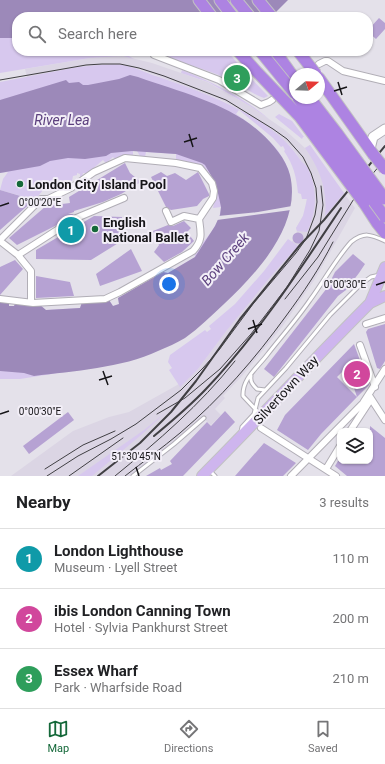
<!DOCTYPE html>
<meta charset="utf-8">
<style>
:root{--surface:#fff;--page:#f2f2f2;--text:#202124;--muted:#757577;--line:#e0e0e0;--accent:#146839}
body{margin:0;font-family:Roboto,sans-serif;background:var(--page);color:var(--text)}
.controls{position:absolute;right:12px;bottom:12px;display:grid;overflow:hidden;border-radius:8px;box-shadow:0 1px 3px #0004}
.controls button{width:36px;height:36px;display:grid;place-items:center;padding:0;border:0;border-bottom:1px solid var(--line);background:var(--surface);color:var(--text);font:20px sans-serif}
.compass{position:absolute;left:289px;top:68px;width:36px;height:36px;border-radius:50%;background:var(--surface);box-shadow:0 1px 3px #0004;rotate:71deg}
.you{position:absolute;left:169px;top:284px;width:14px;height:14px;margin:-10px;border:3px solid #fff;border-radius:50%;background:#1a73e8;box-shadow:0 0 0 6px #1a73e833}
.badge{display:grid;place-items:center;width:26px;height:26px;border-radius:50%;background:var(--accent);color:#fff;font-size:13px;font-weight:700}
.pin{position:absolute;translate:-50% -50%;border:2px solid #fff;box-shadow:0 1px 4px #0006}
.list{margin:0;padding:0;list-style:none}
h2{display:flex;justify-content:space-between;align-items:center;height:52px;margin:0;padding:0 16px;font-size:17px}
h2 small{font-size:13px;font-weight:400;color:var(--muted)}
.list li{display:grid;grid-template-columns:26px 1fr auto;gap:12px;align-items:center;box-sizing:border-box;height:60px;padding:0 16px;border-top:1px solid var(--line)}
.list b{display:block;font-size:15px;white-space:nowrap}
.list p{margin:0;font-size:13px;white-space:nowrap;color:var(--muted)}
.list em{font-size:13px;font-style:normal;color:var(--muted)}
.icon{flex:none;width:22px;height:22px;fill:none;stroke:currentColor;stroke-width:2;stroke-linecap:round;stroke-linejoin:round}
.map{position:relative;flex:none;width:385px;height:476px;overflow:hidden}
.search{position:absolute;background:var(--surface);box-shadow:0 1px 3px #0004;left:12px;right:12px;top:12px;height:44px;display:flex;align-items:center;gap:10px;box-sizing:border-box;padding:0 14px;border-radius:16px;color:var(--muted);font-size:15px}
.sheet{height:232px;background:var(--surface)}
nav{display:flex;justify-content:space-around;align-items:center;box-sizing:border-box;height:56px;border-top:1px solid var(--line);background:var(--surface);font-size:11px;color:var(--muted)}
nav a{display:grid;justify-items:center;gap:2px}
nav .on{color:var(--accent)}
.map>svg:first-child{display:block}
</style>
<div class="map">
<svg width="385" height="476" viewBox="0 0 385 476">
<rect width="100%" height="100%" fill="#e4e1ea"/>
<path fill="#dbd5e4" d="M123,56L152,63L207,82L250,106L285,130L305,148L310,145L320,162L355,208L315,279L282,327L242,376L223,396L225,398L215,409L221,415L211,425L203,418L169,446L130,476H11L73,431L109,417L129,412L179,384L180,386L198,369L293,240L297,231L296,228L303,216L306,208L307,196L300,160L296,153L289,145L250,116L224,101L139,69L120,65L78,67L27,77L25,69L90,58Z"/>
<path fill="#d7c8ee" d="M0,28H17V51H105V54L127,55L134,59L123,56L90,58L0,73Z
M150,51H165L176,56V51H227L245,72L268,96L264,98C254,95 246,88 237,83C210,70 180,62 152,53Z
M100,65C107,65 115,64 122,65C135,67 146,73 159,77C205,93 271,116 299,158C301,162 305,164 307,167C318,188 317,211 307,232L297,231L296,228L303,216L307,199H302L301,194L298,193C296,176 294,166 284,151L285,150L283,146L281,147L273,138L239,110L236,114C257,128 286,151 290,177C291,182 291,187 291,193L284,174L0,117V82L78,67Z
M182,70C214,83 243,97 269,119L250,106L208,82L181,73Z
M279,114L292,121L304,137H303L302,139L275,117Z
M163,136L251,193L155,310L0,321L9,301V306H14L16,302L40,305L46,310L80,308L82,302L109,300L113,306L119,304L118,298L163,272L168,273L195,257L194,253C205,239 220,226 221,207L213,208L216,194L218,193V189H215L213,182L202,166L176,160V154L146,152L145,157L140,156L137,151H133V156L116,160L113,157L106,163L103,160L84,176L85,173H83L82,178L80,180V174L77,173V175L73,176L72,181H67L66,187L58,192L59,186L57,185L54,187L49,186L46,190H43L35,200L0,190L3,179L8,172L0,173V157Z
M310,145L344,193L325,216C328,191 320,169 305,148Z
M288,239L298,246L271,276L227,330L198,369L180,387L169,370L172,368L168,362L170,355L205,330L207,332L211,329L209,326L235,304L264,271Z
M0,362L96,367L20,379H0Z
M166,412L140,436L92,476H78L144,430Z"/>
<path fill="#9c89b9" d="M0,0H288L271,17H17V38H0Z
M130,75L138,77C180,92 228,103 261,133C273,144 286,159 290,175C302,225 257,273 224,304C211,316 199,328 185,338C177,343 167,347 158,351C122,368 73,371 34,376L24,373L0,371V300L9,301V306H14L16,302L40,305L46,310L80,308L82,302L109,300L113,306L119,304L118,298L163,272L168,273L195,257L215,226L220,215L221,207L216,184L205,165L202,163L176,154L132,151L111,153L106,156L85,159L68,158L50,161L40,166L0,173V100L66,80L69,83L79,82L83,85H88L119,79Z"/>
<path fill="#e4e1ea" d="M292,206L291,210L217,220L218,216L258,212Z"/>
<path fill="#b6a2d3" d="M379,18L385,23V29L376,39L368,32V30Z
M125,163L130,173L141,182L121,194L103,202L74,211V212L68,214H74L57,225L17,245L9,238L46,206L70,203L69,197Z
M161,172L167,176L175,173L186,180L198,172L209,194V196L203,199L197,206L171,210L166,207L151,177Z
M0,190L34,200L0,230Z
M94,216L122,217L120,242L91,260L36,259V250Z
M184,221L191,228L187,232L194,241L182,252L164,262L154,252L159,245L153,231L168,225L173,226Z
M292.5 238a5.5 5.5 0 1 1 11 0a5.5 5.5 0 1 1-11 0Z
M131,249L142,271L100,286L96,274Z
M353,254L365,264L359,273L346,290L338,296L274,377L264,369L327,288L335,272Z
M15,260L23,269L0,295V267Z
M36,276L70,282L74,296L36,298Z
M385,324V361L380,369L377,368L366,332L368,329Z
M354,344L369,385L357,397L347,367L337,377L357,397L321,434L308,450L277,430L285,415Z
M225,411L235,422L183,476H146L160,468L161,470L172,464L170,461L207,422L211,426Z
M68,412L74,420L29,454L23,446Z
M370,426L385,438V476H347L335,466L338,461H370Z
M264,443L296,463L283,476H235Z"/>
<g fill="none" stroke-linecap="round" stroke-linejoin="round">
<path stroke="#c5c2ca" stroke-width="6" stroke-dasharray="6 3" stroke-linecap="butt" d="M306,74L314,68"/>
<defs>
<path id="lane" d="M251,376C250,382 253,385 257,389L265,390
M260,414L243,396C242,379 257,368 267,355C281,337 297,319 310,300C324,281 335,260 351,242C364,232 370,234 385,241
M241,432L242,427L254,414L258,398L286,368L330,315L361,284L371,277L380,275
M210,471L215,476
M133,476L174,444L204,418"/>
<path id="street" d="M154,55L219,80L261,105L269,102L272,100
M319,64L325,61H328L343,71L385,81
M166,211L171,222L184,216L199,219
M0,240L41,199H48L71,188L94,172L125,158L176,163L200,168L212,183L214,191L213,198L199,219
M0,241L18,255L31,271V302
M18,255L74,219L124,198
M0,299L33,303L105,299L120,292L193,251C203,240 201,233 199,219
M366,324L385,318
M360,345L375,387
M370,397L385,420
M261,428L336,476
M350,431L371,399
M326,469L340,446
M291,476L363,403L385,369"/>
<path id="secondary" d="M370,149L373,137L385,129"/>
<path id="primary" d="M370,303L385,267
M202,476C259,419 313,360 370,303L385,296"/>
<path id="highway" d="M199,0L212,17
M220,0L233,17
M236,0L250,17
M258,0L272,17
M275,51L295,79
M319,78L373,154
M364,203L377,223L385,233"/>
</defs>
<use href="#lane" stroke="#b1aeb6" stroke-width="5"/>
<use href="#street" stroke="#b1aeb6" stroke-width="8"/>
<use href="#secondary" stroke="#b1aeb6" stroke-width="11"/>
<use href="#primary" stroke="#c2c2c3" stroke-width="12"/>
<use href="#highway" stroke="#c2c2c3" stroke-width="13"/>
<use href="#lane" stroke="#fff" stroke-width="3"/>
<use href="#street" stroke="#fff" stroke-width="6"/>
<use href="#secondary" stroke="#fff" stroke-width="9"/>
<use href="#primary" stroke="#ceb5ee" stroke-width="10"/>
<use href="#highway" stroke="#ad83e2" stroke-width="11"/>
<path stroke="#403f43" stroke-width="1" d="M0,80L86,65L102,64H120L139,68L164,76L226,100L273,129L287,139L303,157L311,173L316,188L317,202L315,215L306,239L296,253L253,304L219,350L203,368L181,390L136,424L111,439L78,456L47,476
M285,299L318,257L360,189L385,159
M157,414L185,398L220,369L251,334L287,287L310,250L319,231L323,205L321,186
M45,469L83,445L115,431
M69,476L123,438
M115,476C158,441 200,405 235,361
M125,476C143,462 162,448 180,433C220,399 255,359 286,316C303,293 320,268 333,242"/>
<path stroke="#403f43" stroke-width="2" d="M154,436C172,421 190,406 206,389C258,334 299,271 341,208
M98,476L140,443L171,412L196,381L240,319L300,245L324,220L385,146"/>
<defs>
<path id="highway-bridge" d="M238,51L256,71L300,117L364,203
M260,51L295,94
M298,51L316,74
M298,98L385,217
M310,98L337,133L385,199
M373,154L385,169"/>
</defs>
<use href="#highway-bridge" stroke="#c2c2c3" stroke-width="13" stroke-linecap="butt"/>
<use href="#highway-bridge" stroke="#ad83e2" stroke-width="11"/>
</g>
<path fill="none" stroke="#161518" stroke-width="1.5" d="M338,82L342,95M334,91L347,87M189,134L193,147M184,142L197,138M0,206L9,203M376,285L385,282M253,320L257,333M248,329L262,324M103,371L108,385M99,380L112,376M0,414L9,411M136,467L139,476"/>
<g fill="#146839" stroke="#f2eef7" stroke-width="1.5">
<circle cx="20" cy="184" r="4"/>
<circle cx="95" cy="229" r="4"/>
</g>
<g text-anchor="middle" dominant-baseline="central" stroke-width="4" stroke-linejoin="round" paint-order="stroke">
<g font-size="13" font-weight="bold" fill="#161518" stroke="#f2eef7" text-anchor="start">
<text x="28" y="184">London City Island Pool</text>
<text x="103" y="222">English<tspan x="103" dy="15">National Ballet</tspan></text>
</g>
<g font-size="13" fill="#161518" stroke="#f2eef7">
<text transform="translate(286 390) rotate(-47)">Silvertown Way</text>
</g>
<g font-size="14" font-style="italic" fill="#5c407e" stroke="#f2eef7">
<text x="62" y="120">River Lea</text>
<text transform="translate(225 259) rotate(-49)">Bow Creek</text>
</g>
</g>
<g font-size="10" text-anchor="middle" fill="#161518" stroke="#f2eef7" stroke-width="4" stroke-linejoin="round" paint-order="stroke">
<text x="40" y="206">0°00'20"E</text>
<text x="345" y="288">0°00'30"E</text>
<text x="40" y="415">0°00'30"E</text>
<text x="136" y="460">51°30'45"N</text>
</g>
</svg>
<div class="controls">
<button><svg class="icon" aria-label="layers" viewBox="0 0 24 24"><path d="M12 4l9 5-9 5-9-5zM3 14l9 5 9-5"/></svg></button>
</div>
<svg class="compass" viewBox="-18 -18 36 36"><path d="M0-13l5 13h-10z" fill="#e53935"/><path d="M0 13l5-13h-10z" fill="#757577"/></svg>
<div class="you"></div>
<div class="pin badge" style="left:71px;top:230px;background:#0f9aa8">1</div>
<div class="pin badge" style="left:357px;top:374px;background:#d1479c">2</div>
<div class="pin badge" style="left:237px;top:78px;background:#2e9e5b">3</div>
<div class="search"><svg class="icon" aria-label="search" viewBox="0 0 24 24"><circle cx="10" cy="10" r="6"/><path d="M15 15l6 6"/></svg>Search here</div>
</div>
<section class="sheet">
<h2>Nearby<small>3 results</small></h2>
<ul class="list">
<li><span class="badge" style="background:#0f9aa8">1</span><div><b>London Lighthouse</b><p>Museum · Lyell Street</p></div><em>110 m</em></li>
<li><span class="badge" style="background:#d1479c">2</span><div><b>ibis London Canning Town</b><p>Hotel · Sylvia Pankhurst Street</p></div><em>200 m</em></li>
<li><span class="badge" style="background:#2e9e5b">3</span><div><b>Essex Wharf</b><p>Park · Wharfside Road</p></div><em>210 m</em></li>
</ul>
</section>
<nav>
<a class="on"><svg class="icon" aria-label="map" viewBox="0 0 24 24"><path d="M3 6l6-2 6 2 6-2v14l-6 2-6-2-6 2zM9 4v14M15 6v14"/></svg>Map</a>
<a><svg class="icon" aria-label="directions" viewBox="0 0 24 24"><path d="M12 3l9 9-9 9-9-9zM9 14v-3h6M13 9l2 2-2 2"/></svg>Directions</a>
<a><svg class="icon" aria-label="saved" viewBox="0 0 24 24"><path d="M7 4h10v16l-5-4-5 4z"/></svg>Saved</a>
</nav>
